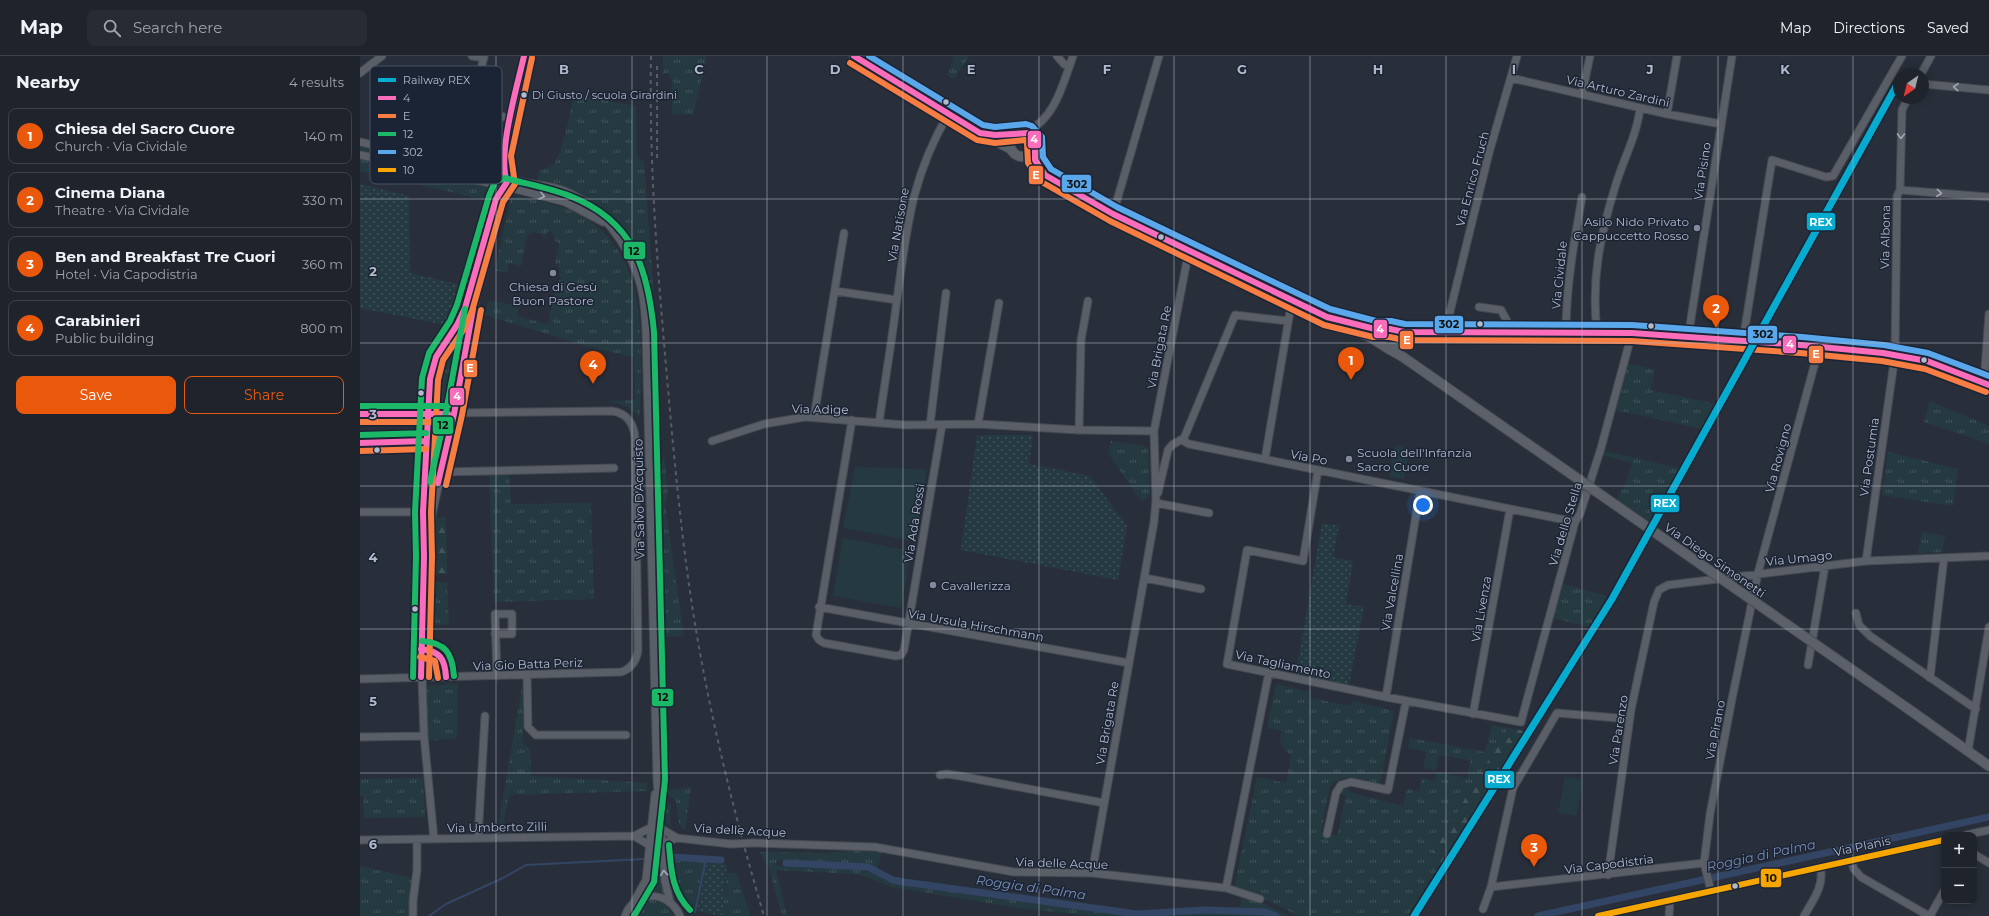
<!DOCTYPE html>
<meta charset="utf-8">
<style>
:root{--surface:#1f232c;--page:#272b34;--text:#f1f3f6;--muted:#a1a4a9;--line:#3c4048;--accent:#ea580c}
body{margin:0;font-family:Montserrat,sans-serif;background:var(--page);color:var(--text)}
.controls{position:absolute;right:12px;bottom:12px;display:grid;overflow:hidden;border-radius:8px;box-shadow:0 2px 10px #0003}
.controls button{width:36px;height:36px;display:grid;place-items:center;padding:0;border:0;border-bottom:1px solid var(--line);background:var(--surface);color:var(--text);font:20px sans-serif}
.compass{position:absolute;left:1533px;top:12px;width:36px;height:36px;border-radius:50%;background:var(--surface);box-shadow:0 2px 10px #0003;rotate:215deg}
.you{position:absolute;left:1063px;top:449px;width:14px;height:14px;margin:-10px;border:3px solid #fff;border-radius:50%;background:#1a73e8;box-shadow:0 0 0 6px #1a73e833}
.badge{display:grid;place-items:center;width:26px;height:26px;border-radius:50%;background:var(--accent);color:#fff;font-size:13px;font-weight:700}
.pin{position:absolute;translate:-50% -33px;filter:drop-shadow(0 1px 2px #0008)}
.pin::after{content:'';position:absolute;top:21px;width:14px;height:12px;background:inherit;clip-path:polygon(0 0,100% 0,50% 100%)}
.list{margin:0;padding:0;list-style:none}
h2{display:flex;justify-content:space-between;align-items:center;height:52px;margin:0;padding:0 16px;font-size:17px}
h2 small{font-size:13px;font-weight:400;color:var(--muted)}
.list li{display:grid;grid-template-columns:26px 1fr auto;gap:12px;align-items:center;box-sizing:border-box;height:56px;margin:0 8px 8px;padding:0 8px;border:1px solid var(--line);border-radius:8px}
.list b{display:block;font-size:15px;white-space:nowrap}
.list p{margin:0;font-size:13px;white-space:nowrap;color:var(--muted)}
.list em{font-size:13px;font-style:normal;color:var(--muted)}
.actions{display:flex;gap:8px;padding:12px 16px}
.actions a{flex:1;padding:9px 0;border:1px solid var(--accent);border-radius:8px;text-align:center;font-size:14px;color:var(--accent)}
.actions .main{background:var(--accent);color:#fff}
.icon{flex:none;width:22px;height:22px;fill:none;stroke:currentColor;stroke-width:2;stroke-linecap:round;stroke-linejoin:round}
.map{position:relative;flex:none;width:1629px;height:860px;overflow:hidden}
header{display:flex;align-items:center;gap:24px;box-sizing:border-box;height:56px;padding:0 20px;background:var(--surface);border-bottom:1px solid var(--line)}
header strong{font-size:19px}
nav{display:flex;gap:22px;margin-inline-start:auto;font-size:14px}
.search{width:280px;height:36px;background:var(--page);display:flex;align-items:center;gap:10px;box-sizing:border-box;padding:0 14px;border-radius:8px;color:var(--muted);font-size:15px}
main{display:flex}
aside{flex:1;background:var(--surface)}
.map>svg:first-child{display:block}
</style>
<header>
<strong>Map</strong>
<div class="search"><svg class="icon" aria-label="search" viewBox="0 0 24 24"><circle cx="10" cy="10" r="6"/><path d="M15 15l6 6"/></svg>Search here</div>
<nav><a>Map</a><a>Directions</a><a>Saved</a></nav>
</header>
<main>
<aside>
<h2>Nearby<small>4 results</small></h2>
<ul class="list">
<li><span class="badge">1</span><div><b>Chiesa del Sacro Cuore</b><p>Church · Via Cividale</p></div><em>140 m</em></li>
<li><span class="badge">2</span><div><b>Cinema Diana</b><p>Theatre · Via Cividale</p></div><em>330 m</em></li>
<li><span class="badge">3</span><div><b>Ben and Breakfast Tre Cuori</b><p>Hotel · Via Capodistria</p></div><em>360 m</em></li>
<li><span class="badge">4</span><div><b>Carabinieri</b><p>Public building</p></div><em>800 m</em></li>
</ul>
<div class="actions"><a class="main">Save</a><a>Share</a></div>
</aside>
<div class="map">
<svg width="1629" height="860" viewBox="0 0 1629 860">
<defs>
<pattern id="grass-tufts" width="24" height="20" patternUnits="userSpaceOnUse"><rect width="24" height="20" fill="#253a40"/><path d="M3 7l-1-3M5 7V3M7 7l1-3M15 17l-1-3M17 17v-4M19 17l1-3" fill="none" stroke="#42545a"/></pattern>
<pattern id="forest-firs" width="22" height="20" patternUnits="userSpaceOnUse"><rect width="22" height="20" fill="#253a40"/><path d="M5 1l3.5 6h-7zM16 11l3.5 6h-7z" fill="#42545a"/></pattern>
<pattern id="park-dots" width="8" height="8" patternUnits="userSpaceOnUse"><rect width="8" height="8" fill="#253a40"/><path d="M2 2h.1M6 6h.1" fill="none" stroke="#42545a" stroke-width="1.8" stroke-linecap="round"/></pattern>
</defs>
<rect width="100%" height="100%" fill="#292f3a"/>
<path fill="url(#grass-tufts)" d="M303,0H347L333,59L312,58V24L307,17L303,18Z
M588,0H609L594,23L587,19L594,2Z
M214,39L276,50L277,101L284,106L296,269C285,229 276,181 241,156C225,144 198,135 181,126L177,122L179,114C185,113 190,112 194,108C202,99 211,53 214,39Z
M0,89L125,117L124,123L0,95Z
M0,103L96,125L122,127L127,132L128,141L125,144L0,115Z
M157,140C174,144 193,147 210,154C294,192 280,285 280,361L266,350L248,345L275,344L274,301L233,292L125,259L129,244L159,250L157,260L188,268L197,226L201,223L199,218L200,216L197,208H195L199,187L195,185L192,176L188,175L184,182L182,178L174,176L167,179L161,210L149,207L147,217L135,214L151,141L156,142Z
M111,239H114L90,352H70L72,324L79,302L104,262Z
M1268,308L1295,313L1291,334L1356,348L1342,373L1256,354Z
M1570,345L1629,370V388L1564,366Z
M71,364H88L84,381H70Z
M751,385L788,391L790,438L782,446L748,397Z
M83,387L69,452L65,453L69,388Z
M1244,395L1320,412L1290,466L1257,443L1266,425L1272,407L1242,399Z
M1528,396L1598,413L1593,450L1522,439Z
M304,400L308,437L305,448L324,580L302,581L297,435C305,425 297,410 304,400Z
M149,417L151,448L231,447L234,543L134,546L129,418Z
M1562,476L1585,480L1582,496L1558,497Z
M87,526L89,569H66L68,527Z
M1203,528L1247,540L1230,571L1193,562Z
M68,598C78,600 85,609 79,618H64V601Z
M163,625V687L170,693L171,720L273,726L287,727V735L149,739L142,777H137Z
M98,628L97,682L68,685L64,630Z
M916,628L951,636L950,642L991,650L993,645L1034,655L1020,728C1002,724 985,715 970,730L961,776L977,780L986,739L980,737L984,734H990L989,736L1043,750L1047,733L1059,735L1062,722L1075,725L1077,716L1107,722L1110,704L1079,699L1076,714L1063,712L1067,696L1048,692L1050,682L1125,696L1132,669L1148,672L1071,799L1082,807L1050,860H938L907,844L874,833L897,721L926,727L931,701L920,687L922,675L907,672Z
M63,722L65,761L4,762L3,740H0V723Z
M331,731L325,774L319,768L316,745L304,735Z
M303,742L311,750L310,766L313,773C301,766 304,754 303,742Z
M292,791H299L301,825L304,837L291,835L284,836L289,824Z
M508,794L522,796L517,813L508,808L426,804L417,805L416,810L504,814L542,829L774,860L821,857H903L911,860H731L652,851L532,831L505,820L492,818L416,814L427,860H422L408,808L405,807L400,796L473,797L480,795Z
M307,803L345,804L333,859C313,845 310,826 307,803Z
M0,810L52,822L50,860H0Z
M367,817H377L390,860H362Z
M882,841L899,845L929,860H922L905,853L879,854Z
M288,844C301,845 308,849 314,860H268C274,851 278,847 288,844Z"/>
<path fill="url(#forest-firs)" d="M74,461H86L87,518H67L68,501Z
M1148,672L1165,675L1082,807L1071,799Z"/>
<path fill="url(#park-dots)" d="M0,128L49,140L50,217L106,230L97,259L91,270L0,252Z
M617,379H673L669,408L730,420L767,470L758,524L601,494Z
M962,467L979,470L973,501L993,505L986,548L1004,551L989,629L936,617Z
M347,804L360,805V808L367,809L362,860L337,855Z"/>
<path fill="#253a40" d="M1035,390L1050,392L1044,423L1029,421Z
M495,411L564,413L567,415L554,485L483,472Z
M483,482L551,495L541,552L473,540Z
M1205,721L1223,724L1216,760L1198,757Z"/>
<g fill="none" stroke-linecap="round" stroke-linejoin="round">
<path stroke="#334565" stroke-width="2" d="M335,856L346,803
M69,860L86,848L143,822L166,809L284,803"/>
<path stroke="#334565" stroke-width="7" d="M312,801L361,804
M426,807L508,811L533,824L544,826L777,858L844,854L905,856L916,860
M1178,860L1629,761"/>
<defs>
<path id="minor" d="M112,0L124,2
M124,0C120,17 113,46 132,56C138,60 145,61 150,63
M697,0L704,8L709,10
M0,17L22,0
M1561,18L1571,0
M1151,22L1307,58L1361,68
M1563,28L1629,34
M1222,38L1230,0
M1307,58L1317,0
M666,76C695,63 703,28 713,0
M0,86L133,117
M0,99L130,127
M136,116L143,99L164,0
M146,121C156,127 188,129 202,134C241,149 269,189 280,227C285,243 285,259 286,276L297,724L305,825L310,846
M144,130L205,146L243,166
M1540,134L1629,141
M133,150L141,132L147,126L144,118L143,101
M753,158L799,0
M475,235L537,244
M1119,251L1141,254L1147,265L1146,276
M1085,276L1129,97L1157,0
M1206,276C1206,231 1214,186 1222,141
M1237,276C1231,223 1240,179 1256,128C1264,102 1277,79 1280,52
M1328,282L1372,0
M1383,284L1412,104L1466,121L1473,120L1542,0
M1624,326L1629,258
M0,358L252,355C267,357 274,368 275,382L278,594C277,604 271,613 261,616L0,623
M454,361L484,177
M492,364L456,579L459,584L464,587L536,600L541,599L544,594L582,369
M519,367C525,325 532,284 537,243C547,172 551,121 589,57
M618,368L639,247
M570,369L586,237
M719,374L721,284L728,245
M824,382L825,386L829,388L1215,466
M824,382L875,259L928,265
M352,385L404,368L445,361L546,369L618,368L719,374L794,375
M0,387L88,384
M905,403L932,244
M958,414L943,505L887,494L867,608L1026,641L1161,666L1215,466L1220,458L1241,392L1272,277
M80,416L254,412
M798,437L808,394L812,389L824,382
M796,447L849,457
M0,456H66
M66,487L97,343L123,203C123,178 131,155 132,130
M1506,505L1535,299L1537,140L1540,134L1542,54L1548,42
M785,522L841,533
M459,551L769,607
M1496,557L1499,569L1510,580L1616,653
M135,578H152V558H135L137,620
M61,593C82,594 85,602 86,621
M1448,609L1465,510
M167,619L168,671L176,679H266
M1570,622L1584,502
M1026,641L1060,435
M1113,658L1150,453
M0,681L64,680
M1608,695L1629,571
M580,719L587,718L600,720L744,747
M300,772L317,782L371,788
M967,778L976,737L981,729L991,726L1028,734L1046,645
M1606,779L1629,774
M274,780L289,789
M118,782L125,660
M74,783L64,680L61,593L64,501L63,456L69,331L76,301L97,269L105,252L118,202L123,192
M0,784L274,780L290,772H300
M393,787L515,791L654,816L732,817L866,832L909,616
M289,789L301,788L317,782
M1614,798L1629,807
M1491,804L1494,813L1501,821L1569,860
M732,817L794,466L796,444L794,375L829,194
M1248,819L1271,654L1294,546L1299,534L1308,529L1506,505L1629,500
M1131,831L1344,807
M866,832L900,843
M1351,835L1344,807L1350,758L1372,643L1398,517L1459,292
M274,846L286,824L295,738
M1123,853L1131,831L1153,732L1197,657L1270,663
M53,860V845L57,814V783
M265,860C275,833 309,834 320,860
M1238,860L1584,784
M1309,860L1310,844
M1444,860C1453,844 1465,829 1460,811
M1570,860L1584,835"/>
<path id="major" d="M494,0L620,77L651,93
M625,78L644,79L666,76L669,77L675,84L674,99L679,110
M650,88C651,99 661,104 671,98
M665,100L688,121L726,144L972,264
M967,261C993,268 1018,273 1044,276L1272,277L1441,289L1523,297L1567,305L1629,329
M985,270L1010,281L1027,292L1034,291L1041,282L1052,277
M1027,292L1043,301L1076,324
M1547,652L1629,710"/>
</defs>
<use href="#minor" stroke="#454a52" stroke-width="9"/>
<use href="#major" stroke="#474c56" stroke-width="11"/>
<use href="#minor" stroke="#5a5e67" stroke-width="7"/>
<use href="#major" stroke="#5c6069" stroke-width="9"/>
<path stroke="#585c65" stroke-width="2" stroke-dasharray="4 4" stroke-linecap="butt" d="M291,0C289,103 297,207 306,310C313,390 320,470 332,549C348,654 374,758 404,860
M297,10V102"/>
<defs>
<path id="minor-bridge" d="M371,788L393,787"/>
<path id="major-bridge" d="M1076,324L1547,652"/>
</defs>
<use href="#minor-bridge" stroke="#454a52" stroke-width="9" stroke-linecap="butt"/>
<use href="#major-bridge" stroke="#474c56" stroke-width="11" stroke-linecap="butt"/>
<use href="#minor-bridge" stroke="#5a5e67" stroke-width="7"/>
<use href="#major-bridge" stroke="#5c6069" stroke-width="9"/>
<defs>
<path id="bus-1" d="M494,0L620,77L635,79L669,77L675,84V104L685,119L753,158L967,261L1015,273H1030L1044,276L1272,277L1441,289L1523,297L1567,305L1629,329
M0,358H88
M0,387L66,385
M78,427L94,358L113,253
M61,593C80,595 85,603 86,621
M61,621L64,501L63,456L70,323L76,301L97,269L105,252L136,143L147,126C137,98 157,31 164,0"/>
<path id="bus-2" d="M490,7L617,84L635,87L665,84L667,87L668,107L680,125L750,165L964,269L1013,281H1030L1043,284L1272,285L1440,297L1522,305L1565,313L1626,336
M0,366H88
M0,395L66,393
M86,429L102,359L121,254
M60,601L75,605L78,622
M69,621L72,501L71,456L78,324L83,304L104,273L112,255L143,146L155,128L151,100L172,2"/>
<path id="bus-3" d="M0,350H88
M0,379L66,377
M70,426L86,356L105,253
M62,585C86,587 92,597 94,620
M53,621L56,501L55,456L62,322L69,297L90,265L97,249L129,140L135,126L145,122C167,128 190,132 210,140C274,165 288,213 294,276L305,724L294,826L274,860
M309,789C311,814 312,836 330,854"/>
<path id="bus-4" d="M509,0L623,69L635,71L666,68L672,70L682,81L683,101L691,113L757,151L970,253L1016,265H1031L1045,268L1272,269L1442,281L1524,289L1568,297L1629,320"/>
<path id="bus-5" d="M1238,860L1584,784"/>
</defs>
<use href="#bus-1" stroke="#1b2435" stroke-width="9"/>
<use href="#bus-2" stroke="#1b2435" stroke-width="9"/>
<use href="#bus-3" stroke="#1b2435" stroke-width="9"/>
<use href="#bus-4" stroke="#1b2435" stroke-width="9"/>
<use href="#bus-5" stroke="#1b2435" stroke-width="9"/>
<use href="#bus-1" stroke="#fb6dba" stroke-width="6"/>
<use href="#bus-2" stroke="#f77d43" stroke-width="6"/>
<use href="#bus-3" stroke="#1ab867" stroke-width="6"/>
<use href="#bus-4" stroke="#5aa8eb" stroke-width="6"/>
<use href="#bus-5" stroke="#f7a600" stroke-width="6"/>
<defs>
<path id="rail-1" d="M1054,860L1252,543L1539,25"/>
</defs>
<use href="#rail-1" stroke="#1b2435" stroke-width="10"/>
<use href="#rail-1" stroke="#06acd0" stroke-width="7"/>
</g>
<defs><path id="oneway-chevron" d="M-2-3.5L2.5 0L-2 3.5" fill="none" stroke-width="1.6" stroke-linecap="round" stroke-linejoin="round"/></defs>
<g stroke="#a1a8b7">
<use href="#oneway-chevron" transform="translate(1596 31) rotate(-175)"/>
<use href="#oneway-chevron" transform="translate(1541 80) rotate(91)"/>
<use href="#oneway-chevron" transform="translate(1579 137) rotate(5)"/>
<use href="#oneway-chevron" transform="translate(182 140) rotate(14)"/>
<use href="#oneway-chevron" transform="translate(304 817) rotate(-96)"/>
</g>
<path fill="none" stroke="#b3bacb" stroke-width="1" stroke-opacity="0.55" d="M136,0V860M272,0V860M407,0V860M543,0V860M679,0V860M814,0V860M950,0V860M1086,0V860M1222,0V860M1358,0V860M1493,0V860M0,143H1629M0,287H1629M0,430H1629M0,573H1629M0,717H1629"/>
<g fill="#b3bacb" stroke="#1b2435" stroke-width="1.5">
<circle cx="164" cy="39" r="3.5"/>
<circle cx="586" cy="46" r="3.5"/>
<circle cx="801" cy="181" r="3.5"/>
<circle cx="1120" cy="268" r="3.5"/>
<circle cx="1291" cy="270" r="3.5"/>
<circle cx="1564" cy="304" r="3.5"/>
<circle cx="61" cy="337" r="3.5"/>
<circle cx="17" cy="394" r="3.5"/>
<circle cx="55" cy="553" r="3.5"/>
<circle cx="1375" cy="830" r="3.5"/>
</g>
<g fill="#838998" stroke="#1b2435" stroke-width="1.5">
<circle cx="1337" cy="172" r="4"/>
<circle cx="193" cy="217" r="4"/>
<circle cx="989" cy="403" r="4"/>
<circle cx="573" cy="529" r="4"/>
</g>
<g text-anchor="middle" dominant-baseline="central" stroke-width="3" stroke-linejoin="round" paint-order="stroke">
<g font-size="11" fill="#b3bacb" stroke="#1b2435" text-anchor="start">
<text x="172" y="39">Di Giusto / scuola Girardini</text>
</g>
<g font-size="12" fill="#b3bacb" stroke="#1b2435">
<text transform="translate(1258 35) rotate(13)">Via Arturo Zardini</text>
<text transform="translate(1342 115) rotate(-81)">Via Pisino</text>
<text transform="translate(1112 123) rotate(-75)">Via Enrico Fruch</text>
<text transform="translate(538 169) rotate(-80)">Via Natisone</text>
<text transform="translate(1525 181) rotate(-89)">Via Albona</text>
<text transform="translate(1199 219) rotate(-84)">Via Cividale</text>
<text transform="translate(799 291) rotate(-79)">Via Brigata Re</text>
<text transform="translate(460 353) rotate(1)">Via Adige</text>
<text transform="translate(949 401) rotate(11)">Via Po</text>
<text transform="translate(1509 401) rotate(-82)">Via Postumia</text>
<text transform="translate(1418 402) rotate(-75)">Via Rovigno</text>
<text transform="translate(279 443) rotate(-91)">Via Salvo D'Acquisto</text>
<text transform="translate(554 467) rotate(-81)">Via Ada Rossi</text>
<text transform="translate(1205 468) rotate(-73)">Via dello Stella</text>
<text transform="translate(1439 502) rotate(-6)">Via Umago</text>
<text transform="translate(1355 504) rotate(35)">Via Diego Simonetti</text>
<text transform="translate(1032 536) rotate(-80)">Via Valcellina</text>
<text transform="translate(1121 553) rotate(-80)">Via Livenza</text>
<text transform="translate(616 569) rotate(10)">Via Ursula Hirschmann</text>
<text transform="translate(168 608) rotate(-2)">Via Gio Batta Periz</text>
<text transform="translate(923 608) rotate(12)">Via Tagliamento</text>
<text transform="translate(747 667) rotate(-80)">Via Brigata Re</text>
<text transform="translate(1258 674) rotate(-81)">Via Parenzo</text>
<text transform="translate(1355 674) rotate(-79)">Via Pirano</text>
<text transform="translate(137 771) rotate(-1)">Via Umberto Zilli</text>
<text transform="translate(380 774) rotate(3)">Via delle Acque</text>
<text transform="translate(1502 790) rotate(-12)">Via Planis</text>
<text transform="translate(702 807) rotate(2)">Via delle Acque</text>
<text transform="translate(1249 808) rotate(-7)">Via Capodistria</text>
</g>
<g font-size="12" fill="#b3bacb" stroke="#1b2435" text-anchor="start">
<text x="1329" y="165" text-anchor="end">Asilo Nido Privato<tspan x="1329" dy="14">Cappuccetto Rosso</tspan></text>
<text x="193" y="230" text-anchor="middle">Chiesa di Gesù<tspan x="193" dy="14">Buon Pastore</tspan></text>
<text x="997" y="396">Scuola dell'Infanzia<tspan x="997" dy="14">Sacro Cuore</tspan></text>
<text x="581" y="529">Cavallerizza</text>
</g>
<g font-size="13" font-style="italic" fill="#788eb5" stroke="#1b2435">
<text transform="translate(1401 799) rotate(-12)">Roggia di Palma</text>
<text transform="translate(671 831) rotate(8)">Roggia di Palma</text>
</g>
</g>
<rect x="10" y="10" width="132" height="118" rx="6" fill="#1b2435" stroke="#495162" stroke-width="1"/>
<rect x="18" y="22" width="18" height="4" fill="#06acd0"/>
<rect x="18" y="40" width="18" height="4" fill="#fb6dba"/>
<rect x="18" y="58" width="18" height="4" fill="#f77d43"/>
<rect x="18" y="76" width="18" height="4" fill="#1ab867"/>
<rect x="18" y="94" width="18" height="4" fill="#5aa8eb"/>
<rect x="18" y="112" width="18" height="4" fill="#f7a600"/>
<g font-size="11" fill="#b3bacb">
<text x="43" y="28">Railway REX</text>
<text x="43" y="46">4</text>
<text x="43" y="64">E</text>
<text x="43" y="82">12</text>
<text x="43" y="100">302</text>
<text x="43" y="118">10</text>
</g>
<g font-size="13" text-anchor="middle" font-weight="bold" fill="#b3bacb" stroke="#1b2435" stroke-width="3" stroke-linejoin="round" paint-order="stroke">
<text x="204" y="18">B</text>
<text x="339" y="18">C</text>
<text x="475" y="18">D</text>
<text x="611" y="18">E</text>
<text x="747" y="18">F</text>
<text x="882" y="18">G</text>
<text x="1018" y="18">H</text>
<text x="1154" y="18">I</text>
<text x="1290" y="18">J</text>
<text x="1425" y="18">K</text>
<text x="13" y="220">2</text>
<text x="13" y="363">3</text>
<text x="13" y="506">4</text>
<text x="13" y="650">5</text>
<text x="13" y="793">6</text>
</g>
<g stroke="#1b2435" stroke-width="1.5">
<rect x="667" y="74" width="15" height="19" rx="4" fill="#fb6dba"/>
<rect x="668" y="109" width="16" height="20" rx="4" fill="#f77d43"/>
<rect x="701" y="118" width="31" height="19" rx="4" fill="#5aa8eb"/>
<rect x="1446" y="156" width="30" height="19" rx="4" fill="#06acd0"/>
<rect x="263" y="185" width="23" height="19" rx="4" fill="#1ab867"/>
<rect x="1074" y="259" width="30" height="19" rx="4" fill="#5aa8eb"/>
<rect x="1013" y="263" width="15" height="20" rx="4" fill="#fb6dba"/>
<rect x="1387" y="269" width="31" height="19" rx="4" fill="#5aa8eb"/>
<rect x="1039" y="274" width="15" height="20" rx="4" fill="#f77d43"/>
<rect x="1422" y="279" width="15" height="19" rx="4" fill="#fb6dba"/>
<rect x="1448" y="289" width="16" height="19" rx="4" fill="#f77d43"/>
<rect x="103" y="303" width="15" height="19" rx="4" fill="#f77d43"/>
<rect x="89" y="331" width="16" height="19" rx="4" fill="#fb6dba"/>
<rect x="72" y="360" width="22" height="19" rx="4" fill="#1ab867"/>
<rect x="1290" y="438" width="30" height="19" rx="4" fill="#06acd0"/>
<rect x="291" y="632" width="23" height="19" rx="4" fill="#1ab867"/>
<rect x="1124" y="714" width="31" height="19" rx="4" fill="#06acd0"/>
<rect x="1400" y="812" width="22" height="20" rx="4" fill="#f7a600"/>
</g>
<g font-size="11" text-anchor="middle" font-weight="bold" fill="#fff">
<text x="674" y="87">4</text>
<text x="676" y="123">E</text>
<text x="1461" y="170">REX</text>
<text x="1020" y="277">4</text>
<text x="1047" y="288">E</text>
<text x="1430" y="292">4</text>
<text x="1456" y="302">E</text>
<text x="110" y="316">E</text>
<text x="97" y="344">4</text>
<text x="1305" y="451">REX</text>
<text x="1139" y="727">REX</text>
</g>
<g font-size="11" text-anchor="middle" font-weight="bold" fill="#111">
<text x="717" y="132">302</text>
<text x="274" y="199">12</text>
<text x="1089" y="272">302</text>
<text x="1403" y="282">302</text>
<text x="83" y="373">12</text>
<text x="303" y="645">12</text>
<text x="1411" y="826">10</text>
</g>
</svg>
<div class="controls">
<button>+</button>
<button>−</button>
</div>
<svg class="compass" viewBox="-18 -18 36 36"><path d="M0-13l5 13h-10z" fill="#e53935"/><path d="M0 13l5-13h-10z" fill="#a1a4a9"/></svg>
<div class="you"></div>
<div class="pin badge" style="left:991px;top:324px">1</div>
<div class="pin badge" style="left:1356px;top:272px">2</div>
<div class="pin badge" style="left:1174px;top:811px">3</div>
<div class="pin badge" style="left:233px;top:328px">4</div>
</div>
</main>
